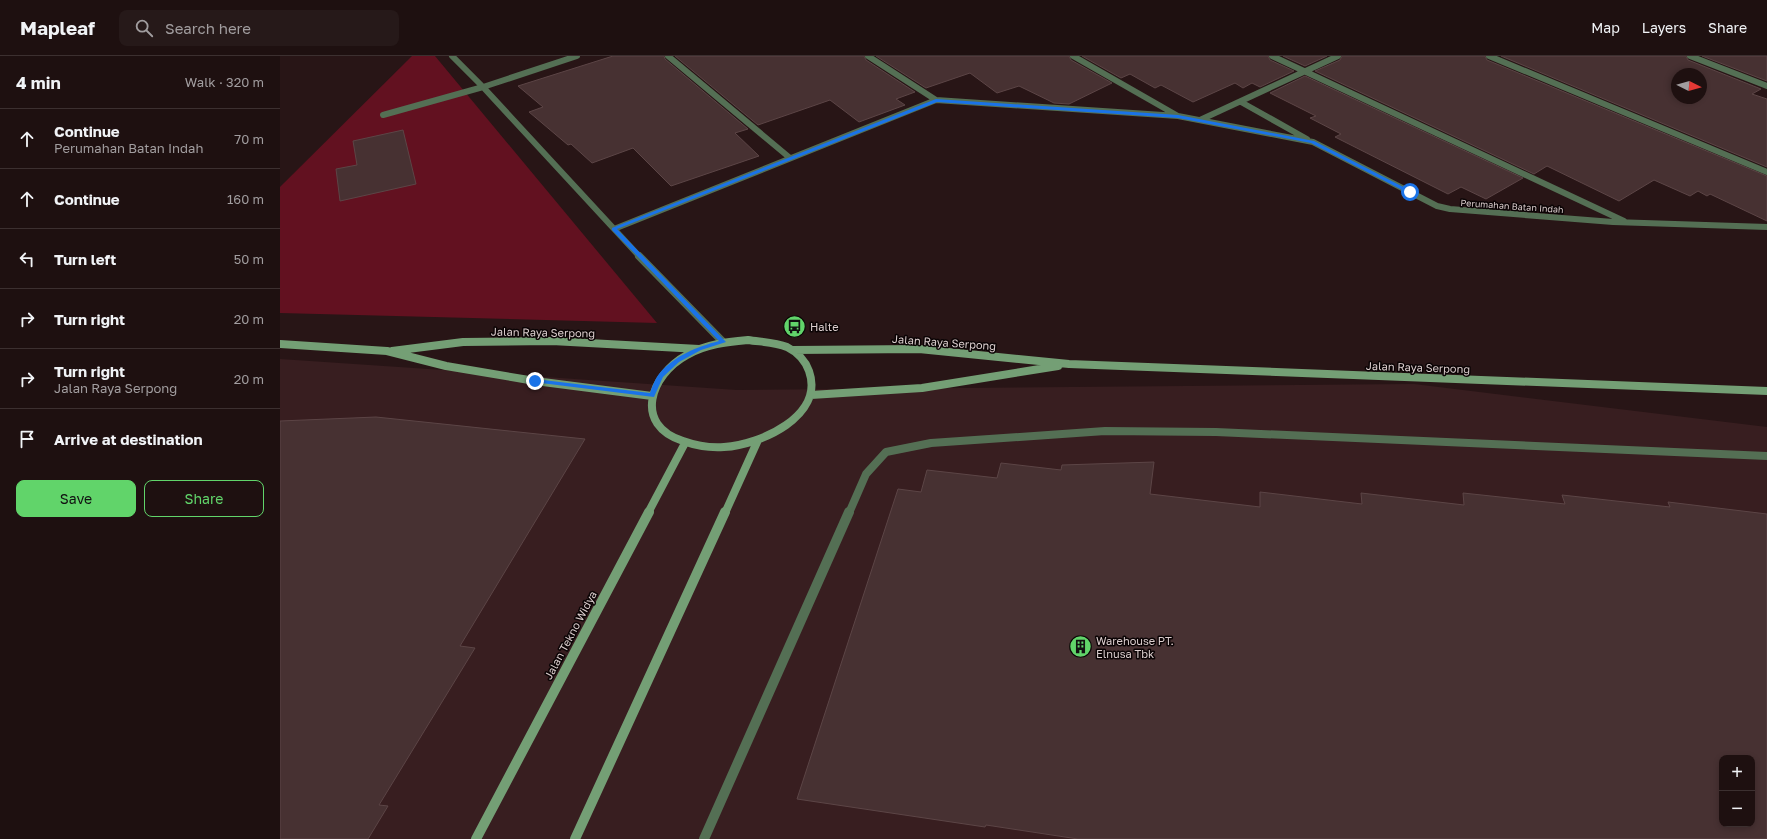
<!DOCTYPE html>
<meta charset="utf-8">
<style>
:root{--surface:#1e1010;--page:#261919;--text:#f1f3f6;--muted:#a19d9f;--line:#3c3030;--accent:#61d46a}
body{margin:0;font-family:"Golos Text",sans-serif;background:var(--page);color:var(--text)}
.controls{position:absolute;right:12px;bottom:12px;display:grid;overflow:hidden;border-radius:8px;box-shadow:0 2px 6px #0003}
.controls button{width:36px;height:36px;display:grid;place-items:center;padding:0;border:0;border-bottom:1px solid var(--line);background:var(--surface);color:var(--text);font:20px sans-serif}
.compass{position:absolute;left:1391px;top:12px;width:36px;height:36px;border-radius:50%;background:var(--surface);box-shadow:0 2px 6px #0003;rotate:95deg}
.stop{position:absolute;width:12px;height:12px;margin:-9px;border:3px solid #1a73e8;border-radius:50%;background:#fff}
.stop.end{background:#1a73e8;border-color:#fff;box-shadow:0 1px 4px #0008}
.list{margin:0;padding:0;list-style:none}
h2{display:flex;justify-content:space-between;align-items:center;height:52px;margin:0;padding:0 16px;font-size:17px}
h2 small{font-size:13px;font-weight:400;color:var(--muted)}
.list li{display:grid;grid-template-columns:26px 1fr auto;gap:12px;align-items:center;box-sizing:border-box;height:60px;padding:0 16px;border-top:1px solid var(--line)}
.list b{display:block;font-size:15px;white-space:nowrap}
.list p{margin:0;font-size:13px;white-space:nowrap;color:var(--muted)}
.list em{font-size:13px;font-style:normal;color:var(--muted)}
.actions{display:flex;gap:8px;padding:12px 16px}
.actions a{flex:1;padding:9px 0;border:1px solid var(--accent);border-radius:8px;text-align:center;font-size:14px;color:var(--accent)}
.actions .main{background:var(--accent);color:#111}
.icon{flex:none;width:22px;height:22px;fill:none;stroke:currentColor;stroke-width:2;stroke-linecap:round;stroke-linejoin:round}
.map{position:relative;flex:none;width:1487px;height:783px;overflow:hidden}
header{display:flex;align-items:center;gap:24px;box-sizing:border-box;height:56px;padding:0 20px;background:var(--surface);border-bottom:1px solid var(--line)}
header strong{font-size:19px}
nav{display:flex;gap:22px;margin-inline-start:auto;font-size:14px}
.search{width:280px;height:36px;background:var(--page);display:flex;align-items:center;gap:10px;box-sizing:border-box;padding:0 14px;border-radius:8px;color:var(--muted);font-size:15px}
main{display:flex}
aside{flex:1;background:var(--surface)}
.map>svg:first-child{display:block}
</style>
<header>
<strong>Mapleaf</strong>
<div class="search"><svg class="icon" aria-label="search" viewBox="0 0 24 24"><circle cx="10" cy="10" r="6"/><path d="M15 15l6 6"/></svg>Search here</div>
<nav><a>Map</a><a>Layers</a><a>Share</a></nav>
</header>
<main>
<aside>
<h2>4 min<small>Walk · 320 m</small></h2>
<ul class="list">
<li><svg class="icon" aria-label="ahead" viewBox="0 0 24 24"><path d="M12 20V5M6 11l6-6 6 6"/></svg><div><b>Continue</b><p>Perumahan Batan Indah</p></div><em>70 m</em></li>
<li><svg class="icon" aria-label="ahead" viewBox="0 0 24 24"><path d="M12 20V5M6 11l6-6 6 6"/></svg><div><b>Continue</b></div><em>160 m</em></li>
<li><svg class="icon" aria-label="left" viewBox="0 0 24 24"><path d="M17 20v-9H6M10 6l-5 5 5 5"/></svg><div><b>Turn left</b></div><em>50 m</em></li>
<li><svg class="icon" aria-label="right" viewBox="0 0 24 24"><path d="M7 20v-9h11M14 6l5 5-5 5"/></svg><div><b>Turn right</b></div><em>20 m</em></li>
<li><svg class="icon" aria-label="right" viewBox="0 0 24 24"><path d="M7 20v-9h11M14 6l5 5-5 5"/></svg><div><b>Turn right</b><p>Jalan Raya Serpong</p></div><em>20 m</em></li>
<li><svg class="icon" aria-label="arrive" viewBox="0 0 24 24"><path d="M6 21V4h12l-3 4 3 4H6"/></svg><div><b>Arrive at destination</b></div></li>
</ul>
<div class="actions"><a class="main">Save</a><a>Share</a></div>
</aside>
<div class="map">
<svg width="1487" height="783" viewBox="0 0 1487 783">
<rect width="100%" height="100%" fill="#281516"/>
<path fill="#381e20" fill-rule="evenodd" d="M0,303L457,334L1134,328L1487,371V783H0ZM1442,702H1472V768H1442Z"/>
<path fill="#621120" d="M132,0H155L377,267L0,257V131Z"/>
<path fill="#473132" stroke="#5c4546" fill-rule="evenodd" d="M333,0H384L385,3L468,73L455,77L479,100L391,130L353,92L312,107L291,88L288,89L249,56L263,51L238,30Z
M395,0H584L586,4L635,36L616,43L625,49L579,66L550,44L478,69Z
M596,0H789L791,4L832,27L789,48L774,47L739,30L717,37L690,17L646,32Z
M802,0H988L990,4L1014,15L980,31L972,27L963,32L955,27L913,46L881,29L875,32L850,18L841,22Z
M1003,0H1047L1025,10Z
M1062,0H1205L1207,4L1487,120V165L1430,138L1427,140L1418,135L1410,140L1374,124L1339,145L1267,110L1254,118L1252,117L1035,15L1060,4Z
M1221,0H1406L1408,4L1481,33L1472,38L1487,43V111ZM1397,18H1421V42H1397Z
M1422,0H1487V25Z
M1025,20L1243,122L1206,143L1181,131L1168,138L1055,81L1061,78L1030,62L1036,60L990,37Z
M123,74L136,128L60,145L56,113L77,109L73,85Z
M96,361L305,383L180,590L195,592L99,749L108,750L88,783H0V365Z
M874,406L870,438L980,451V436L1082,448L1081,437L1184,449L1183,437L1285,448L1282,439L1390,451L1388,446L1487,458V783H798L706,769L705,771L517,743L618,433L641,436L647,414L717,422L721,407L781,414L782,409ZM1442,702H1472V768H1442Z"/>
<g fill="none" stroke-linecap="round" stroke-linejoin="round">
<path stroke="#546f54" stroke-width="8" d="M569,457L586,418L606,396L651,387L825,375L936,376L1487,400"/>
<path stroke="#546f54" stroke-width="10" d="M424,783L569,456"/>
<path stroke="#546f54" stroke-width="6" d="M297,0L203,31L360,201
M388,0L510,102
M588,0L656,44
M992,0L1344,165
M1209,0L1487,116
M1410,0L1487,30
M961,46L1027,83
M103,59L203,31L172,0
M898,60L1033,86L1157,150L1170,153L1333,166L1487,171
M920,64L1058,0
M334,173L656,44L898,60L793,0"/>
<path stroke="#546f54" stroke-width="8" d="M359,200L443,286"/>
<path stroke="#749f75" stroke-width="8" d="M468,284C481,286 495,286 507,291C517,296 525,304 529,315C545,360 480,389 444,391C430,392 417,390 403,385C353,369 370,319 407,299C426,288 447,286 468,284Z
M0,288L107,295L166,310L255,325L372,340
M513,294L639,293L789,308L1487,335
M112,295L183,286L272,285L419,293
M531,339L642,332L778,310
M368,457L405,387
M445,457L478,384"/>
<path stroke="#749f75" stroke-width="10" d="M196,783L369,456
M295,783L445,456"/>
</g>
<path fill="#1a73e8" d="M656,43L898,59L1034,85L1133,136L1128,137L1031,87L898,62L657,46L337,173L446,286L421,294L399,306L383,321L374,341L253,326V323H255L370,337C372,331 375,323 379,318C395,299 417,291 439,285L332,174V172Z"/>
<defs>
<symbol id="bus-disc" viewBox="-11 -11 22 22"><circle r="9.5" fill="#61d46a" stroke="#0b0405"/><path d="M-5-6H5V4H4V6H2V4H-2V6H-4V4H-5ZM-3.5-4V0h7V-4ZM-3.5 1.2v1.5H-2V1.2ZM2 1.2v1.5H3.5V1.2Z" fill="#111"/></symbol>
<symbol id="building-disc" viewBox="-11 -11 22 22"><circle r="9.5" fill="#61d46a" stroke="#0b0405"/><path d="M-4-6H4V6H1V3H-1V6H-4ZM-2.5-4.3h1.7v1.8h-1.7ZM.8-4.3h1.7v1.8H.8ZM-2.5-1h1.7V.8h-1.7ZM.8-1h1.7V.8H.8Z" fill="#111"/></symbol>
</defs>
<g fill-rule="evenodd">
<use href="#bus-disc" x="502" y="258" width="25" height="25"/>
<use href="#building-disc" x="788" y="578" width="25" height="25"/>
</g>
<g text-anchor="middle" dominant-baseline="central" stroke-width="3" stroke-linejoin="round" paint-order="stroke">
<g font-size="9" fill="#dccece" stroke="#0b0405">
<text transform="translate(1232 150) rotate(4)">Perumahan Batan Indah</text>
</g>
<g font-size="11" fill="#dccece" stroke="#0b0405" text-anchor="start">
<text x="530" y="270">Halte</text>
<text x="816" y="584">Warehouse PT.<tspan x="816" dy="13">Elnusa Tbk</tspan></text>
</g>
<g font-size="11" fill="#dccece" stroke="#0b0405">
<text transform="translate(263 276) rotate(1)">Jalan Raya Serpong</text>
<text transform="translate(664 286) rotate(4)">Jalan Raya Serpong</text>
<text transform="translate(1138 311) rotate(2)">Jalan Raya Serpong</text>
<text transform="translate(290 579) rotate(-62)">Jalan Tekno Widya</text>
</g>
</g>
</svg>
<div class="controls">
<button>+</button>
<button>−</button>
</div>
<svg class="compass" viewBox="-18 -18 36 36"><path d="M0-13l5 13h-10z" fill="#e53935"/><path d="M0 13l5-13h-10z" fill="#a19d9f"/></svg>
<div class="stop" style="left:1130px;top:136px"></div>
<div class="stop end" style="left:255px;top:325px"></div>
</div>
</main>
